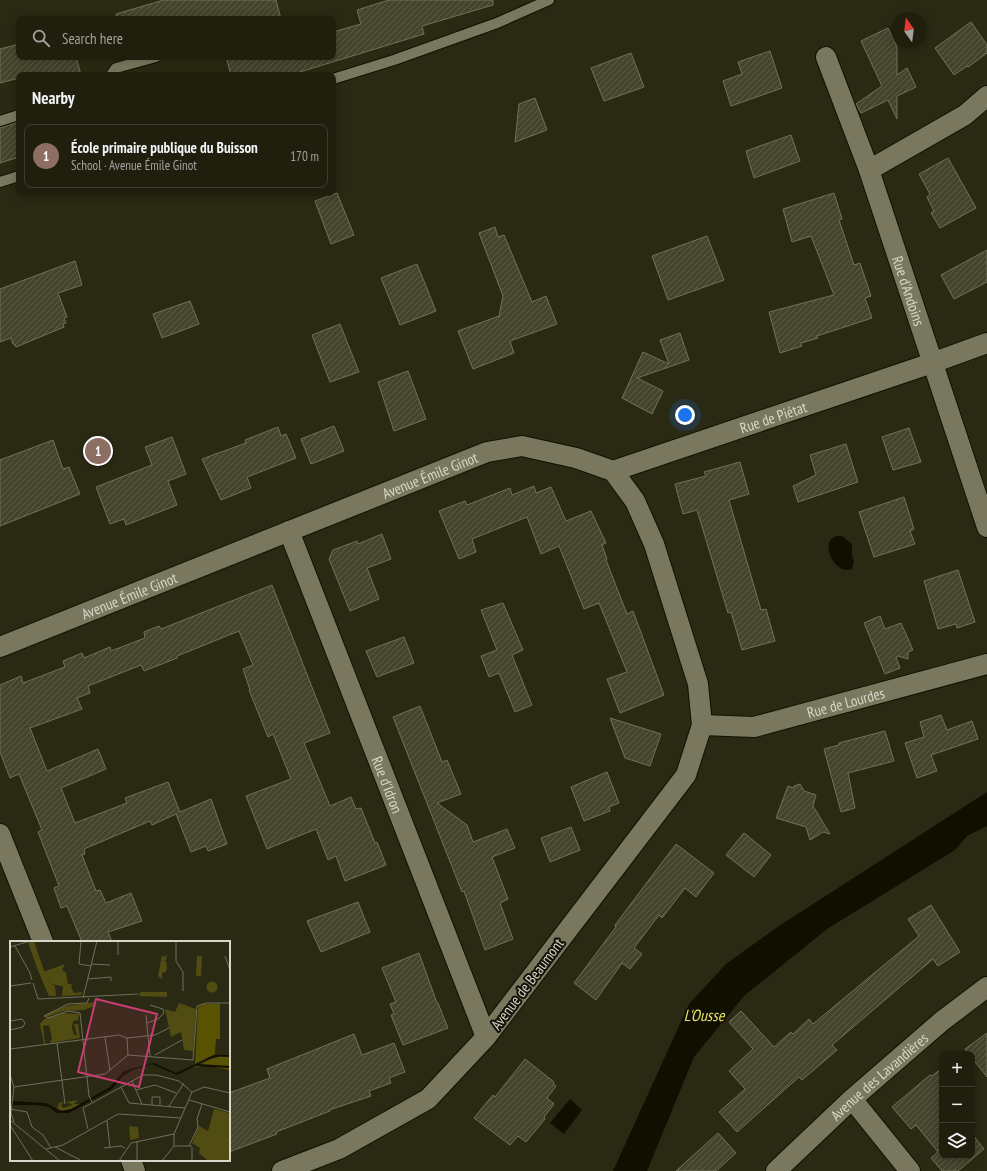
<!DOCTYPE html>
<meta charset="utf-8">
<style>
:root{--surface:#201f0e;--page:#282717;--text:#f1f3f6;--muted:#a2a29e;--line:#3d3d2e;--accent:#0f766e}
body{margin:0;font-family:"PT Sans Narrow",sans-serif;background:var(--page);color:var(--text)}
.controls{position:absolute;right:12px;bottom:12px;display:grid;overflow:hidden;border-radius:8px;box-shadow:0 2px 10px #0003}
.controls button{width:36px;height:36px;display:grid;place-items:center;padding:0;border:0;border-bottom:1px solid var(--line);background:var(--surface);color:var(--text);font:20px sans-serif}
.compass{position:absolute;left:891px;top:12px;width:36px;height:36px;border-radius:50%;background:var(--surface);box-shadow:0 2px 10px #0003;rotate:346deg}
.you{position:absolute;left:685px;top:415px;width:14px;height:14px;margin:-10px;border:3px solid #fff;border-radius:50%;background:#1a73e8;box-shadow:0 0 0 6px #1a73e833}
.badge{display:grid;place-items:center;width:26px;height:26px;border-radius:50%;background:var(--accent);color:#fff;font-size:13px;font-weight:700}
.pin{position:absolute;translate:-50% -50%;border:2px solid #fff;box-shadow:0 1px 4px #0006}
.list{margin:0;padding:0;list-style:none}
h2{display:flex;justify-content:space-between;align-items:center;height:52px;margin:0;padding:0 16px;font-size:17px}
h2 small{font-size:13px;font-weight:400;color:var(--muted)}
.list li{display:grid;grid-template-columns:26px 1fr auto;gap:12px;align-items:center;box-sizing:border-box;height:64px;margin:0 8px 8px;padding:0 8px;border:1px solid var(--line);border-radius:8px}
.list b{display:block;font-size:15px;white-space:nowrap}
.list p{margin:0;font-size:13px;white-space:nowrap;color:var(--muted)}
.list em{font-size:13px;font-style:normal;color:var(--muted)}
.icon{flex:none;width:22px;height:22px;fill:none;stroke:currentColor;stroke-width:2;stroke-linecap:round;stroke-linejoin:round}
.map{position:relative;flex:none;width:987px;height:1171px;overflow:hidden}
.search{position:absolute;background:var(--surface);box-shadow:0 2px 10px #0003;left:16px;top:16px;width:320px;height:44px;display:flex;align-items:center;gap:10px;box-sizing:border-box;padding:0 14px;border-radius:8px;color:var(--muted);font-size:15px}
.panel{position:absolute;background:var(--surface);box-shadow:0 2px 10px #0003;left:16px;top:72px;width:320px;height:124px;border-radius:8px}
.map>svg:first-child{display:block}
</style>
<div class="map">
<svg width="987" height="1171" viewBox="0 0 987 1171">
<defs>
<pattern id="building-hatch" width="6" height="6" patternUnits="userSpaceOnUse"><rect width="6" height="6" fill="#44432c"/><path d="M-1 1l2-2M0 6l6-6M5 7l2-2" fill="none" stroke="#5e5d49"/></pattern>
</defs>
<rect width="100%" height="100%" fill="#2a2913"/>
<path fill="#110f00" d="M836,536H842L852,544V556L854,561L852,569C838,574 826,555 829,543C830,539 833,538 836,536Z
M987,792V826L967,836L955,850L827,929L744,996L694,1057L647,1171H613L689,1004L726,964L779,926Z
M570,1099L582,1110L564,1134L550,1123Z"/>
<path fill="url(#building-hatch)" stroke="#727158" d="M164,0H276L281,19H117L116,14Z
M389,0H493V5L422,26L424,34L290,75H231L226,57H333V32L361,24L357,10Z
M971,22L987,45V53L968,67L967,66L954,75L935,48Z
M888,28L897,47V75L907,68L916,87L897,96V119L888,100L861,113L856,104L882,86L861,41Z
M19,44V57H76L81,75H19V78L0,83V49Z
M770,51L782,88L731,106L723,81L742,74L738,62Z
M631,53L644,87L604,101L591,68Z
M535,98L547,130L515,142L519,104Z
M19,122V157L0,163V128Z
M791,135L800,161L754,178L746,151Z
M948,158L976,208L940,228L931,213L934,211L927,197L930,194L919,174Z
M337,193L354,235L331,244L315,201Z
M834,193L842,219L839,220L854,265L860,263L871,296L865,298L872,318L817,336L818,338L801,343L802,346L780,353L769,312L834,295L811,236L792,242L783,209Z
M495,227L498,237L504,235L532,302L546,296L557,324L510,341L514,353L473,369L458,331L499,316L503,296L479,233Z
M707,236L724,280L668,300L652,256Z
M987,250V282L954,299L941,275Z
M75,261L82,285L58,293L67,317L64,318L66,323L63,324L64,327L16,347L14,344H13L11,338L0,342V289Z
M417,264L436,311L400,325L381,278Z
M190,301L199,324L162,338L153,314Z
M340,324L359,372L330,382L312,335Z
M680,333L689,360L637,378L663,391L652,414L622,398L643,352L669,364L660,340Z
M408,371L426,419L394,431L378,382Z
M334,426L344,451L311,464L301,439Z
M278,427L281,436L286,434L296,458L247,477L251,488L221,500L202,459L246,443L245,440Z
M909,428L921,462L893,470L882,437Z
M172,437L186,474L168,481L177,505L126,525L124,519L110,524L96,487L152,465L145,447Z
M53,440L63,469L69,467L80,494L0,526V460Z
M846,444L858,482L798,502L793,486L816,475L810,455Z
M740,462L749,494L729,500L761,610L766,609L775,641L742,650L731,612L728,613L697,510L683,514L675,484L706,476L704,472Z
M534,486L536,493L551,487L566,521L591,511L606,543L602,545L607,559L606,560L627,614L633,611L664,695L620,713L607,679L627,672L599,603L584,609L559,546L541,554L527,517L472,539L476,552L459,559L439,511L465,501L467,505L510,488L512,495Z
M904,497L914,529L910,531L915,544L874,557L859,512Z
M382,534L391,559L367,568L379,599L350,611L329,559L333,550L357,541L358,544Z
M958,570L975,622L957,628L956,624L938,629L924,581Z
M272,585L330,733L304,743L330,806L351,797L356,809L361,808L375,843L377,842L386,865L345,881L336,856L328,860L316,829L267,849L246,796L291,779L273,734L268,737L249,690H250L243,669L253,665L239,631L177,656V658L144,671L141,665L88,686L90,693L77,698L82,709L30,728L47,771L98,749L106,769L61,788L75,823L127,803L125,798L168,782L180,812L211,799L227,844L208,851L206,846L191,852L176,814L152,825L150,821L84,849L85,854L82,855L96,891L100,890L106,903L131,893L142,921L108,932L112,942H82L67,906L61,908L54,888L59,886L38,832L42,830L19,774L10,778L0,752V685L21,676L23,683L65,667L63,661L82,653L84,658L110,647L111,651L145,638L144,632L159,626L161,629Z
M503,603L523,650L512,655L532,705L515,712L499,673L489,677L481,656L497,650L481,610Z
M880,616L885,629L901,623L913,650L908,652V659L898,656L896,657L900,668L885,674L864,623Z
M404,637L414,663L377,677L366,651Z
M420,706L442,762L447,760L461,794L437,803L467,825L473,842L507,829L515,848L492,857L508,899L500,903L513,939L485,950L464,891L462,892L393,717Z
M941,715L947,730L972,721L978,739L931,755L937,771L917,778L905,743L924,737L920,722Z
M610,718L661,734L650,766L625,758Z
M885,731L894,761L848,773L855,808L841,812L824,749L839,745V743Z
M607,772L619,803L609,807L610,811L584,821L571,787Z
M800,784L804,791L816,795L813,806L830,834L823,832L810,840L806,827L776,818L788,786L794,788V786Z
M571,827L580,850L550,862L541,838Z
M744,833L771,855L754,877L726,855Z
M676,844L714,873L696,897L685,888L662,918L659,915L634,948L642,954L630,969L622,963L596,1000L574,983L616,927L615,925Z
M358,902L370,932L321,952L307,921Z
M931,905L960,952L938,966L933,959L832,1045L837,1050L802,1080L799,1077L737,1132L719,1112L745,1089L729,1071L753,1049L729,1022L741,1011L774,1047L791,1032L793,1034L809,1019L813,1024L919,936L908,919Z
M419,953L437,1003H438L448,1028L403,1045L391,1015L394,1014L390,1004L396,1002L382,968Z
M987,1033V1077L972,1058V1054H969L965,1049Z
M354,1034L362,1055L394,1043L405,1072L389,1078L391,1083L369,1091L371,1096L329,1110L330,1111L276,1132L277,1134L229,1152V1093L270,1078L267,1069Z
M525,1059L554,1082L553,1084L556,1086L547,1098L554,1104L544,1117L545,1119L526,1142L518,1136L510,1145L474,1118L493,1095L495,1097Z
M942,1068V1156H972V1134L984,1149L958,1171H942L931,1158L938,1152L916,1125L911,1129L892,1107L930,1075L932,1076Z
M718,1133L736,1153L716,1171H676Z"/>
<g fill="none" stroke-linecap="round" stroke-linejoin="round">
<defs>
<path id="lane" d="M111,75L116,68L156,57
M333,79L394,60L497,23L549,0
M0,121L19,115
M0,182L19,176"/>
<g id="street">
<path id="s1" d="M826,57L869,170L987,527"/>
<path d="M869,170L965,115L987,96"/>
<path id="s2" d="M613,471L932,363L987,343"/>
<path id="s3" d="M289,531L486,1037"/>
<path id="s4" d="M0,647L487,452L522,446L576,458L613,471L635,501L654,544L698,684L702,725L686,775L486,1037L428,1099L339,1149L282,1171"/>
<path id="s5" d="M702,725L754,727L987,664"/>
<path d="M0,834L43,942"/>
<path d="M852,1099L910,1171"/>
<path d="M131,1160L135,1171"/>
<path id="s6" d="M776,1171L852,1099L942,1021L987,987"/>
</g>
</defs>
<use href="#lane" stroke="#131100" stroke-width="12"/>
<use href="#street" stroke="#131100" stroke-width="22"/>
<use href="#lane" stroke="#79785f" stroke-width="10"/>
<use href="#street" stroke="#79785f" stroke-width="20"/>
</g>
<g text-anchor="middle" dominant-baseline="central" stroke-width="4" stroke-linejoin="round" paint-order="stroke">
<g font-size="15" fill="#d7d7c9" stroke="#111108">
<text stroke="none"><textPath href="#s1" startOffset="248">Rue d'Andoins</textPath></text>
<text stroke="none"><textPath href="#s2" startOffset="169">Rue de Piétat</textPath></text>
<text stroke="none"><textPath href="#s4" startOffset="463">Avenue Émile Ginot</textPath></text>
<text stroke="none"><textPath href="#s4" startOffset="139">Avenue Émile Ginot</textPath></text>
<text stroke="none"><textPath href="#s5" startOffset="147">Rue de Lourdes</textPath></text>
<text stroke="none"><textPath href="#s3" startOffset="272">Rue d'Idron</textPath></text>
<text transform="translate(527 984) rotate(-53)">Avenue de Beaumont</text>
<text stroke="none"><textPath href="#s6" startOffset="140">Avenue des Lavandières</textPath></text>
</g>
<g font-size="16" font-style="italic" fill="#e8e165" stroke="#111108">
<text x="704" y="1015">L'Ousse</text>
</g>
</g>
<g transform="translate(10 941)">
<rect width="220" height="220" fill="#2a2913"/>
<path d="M152,14L153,16L157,14L156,19L153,20H156L157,26L156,31L152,32V38L148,35ZM55,23L52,29L56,32L58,43H62L61,47L41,43L36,30ZM85,61L84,65L74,69L53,70L37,76L35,74L56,65ZM68,159L64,163H71L66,167L54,170L47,168L49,162L54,161L51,164L53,167L63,164L56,161ZM119,185L128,186L129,197L120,199Z" fill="#504c12"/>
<path d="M194,63H210V98H206L205,113L185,123L188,66ZM204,116H220V129L195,124L184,127Z" fill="#585301"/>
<path d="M24,0L34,30H36L41,43L45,45L46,55H39L29,32L18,2ZM187,15H192L191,35H186ZM196.5 46a5.5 5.5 0 1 1 11 0a5.5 5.5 0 1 1-11 0ZM53,45L61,46L64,52L72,51L71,54L52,55ZM130,51H157V56L129,55ZM169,62L186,68L183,110L174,109L171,91L161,96L155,68L165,71ZM54,72L69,73L68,79L63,80L62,87L64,94H67L64,83H68L70,97L40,102L42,97L39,84L33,85L35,102H38L34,103L30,83L34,78ZM204,168L220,172V220H198L189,212L190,207L182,202L189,185L198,190Z" fill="#504c12"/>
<path d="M205,114H220V116L210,115L194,120L167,134L142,123L123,129L113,135L102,148L59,172H47L39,166L26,164H4L0,167V160L36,162L51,170L61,168L100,146L113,131L120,128L144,122L166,132Z" fill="#110f00"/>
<path fill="none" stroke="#110f00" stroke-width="2" d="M187,124L220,126"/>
<path fill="none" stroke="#6f6f5c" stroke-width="1" d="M71,0L69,23L81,25M108,0V14M166,0V20L173,31V50M5,5L20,32L22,39M0,6L20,0M215,15L220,29M81,23L100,24M77,38L101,36V40M23,42L28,58L128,53M0,45L21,42M73,57L87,0M79,57L77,62L58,63L34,75L38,77L58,70L70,72L79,155L82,161M136,74L140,115M0,80L12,78L15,82L13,86L0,89M137,82L148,78L154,72L153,68L140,64M95,96L100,130M117,97L145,94L159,87M47,102L55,163M0,108L109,94L117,97L118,114M118,114L183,119L187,65L196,62H220M145,114L172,99M0,134L4,146L1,172L4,181M122,140L132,163M4,146L95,133L118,114M111,146L119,162L175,167M126,149L145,144L166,152M182,151L194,146L220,152M179,159L220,171M142,164V156H150V164M159,165L174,142M0,168L17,171L22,186L33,194L41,207M0,179L50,220M97,180L100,206M0,184L23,220M78,188L73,167L133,134H146L169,140L182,151M127,200V220M164,205H182M179,205L188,186L187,178L192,163M45,206L72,220M182,206V220M94,207L111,205L115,207M36,208L53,204L108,173L171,177M109,220L121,202L164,193M152,220L164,205V193L182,151"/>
<path fill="#c63e71" fill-opacity="0.15" stroke="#c63e71" stroke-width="2" d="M86,58L147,73L129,146L68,131Z"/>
<rect width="220" height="220" fill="none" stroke="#d7d7c9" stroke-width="2"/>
</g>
</svg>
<div class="controls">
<button>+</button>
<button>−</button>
<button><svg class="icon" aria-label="layers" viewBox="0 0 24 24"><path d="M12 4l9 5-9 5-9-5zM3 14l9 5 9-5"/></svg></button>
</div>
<svg class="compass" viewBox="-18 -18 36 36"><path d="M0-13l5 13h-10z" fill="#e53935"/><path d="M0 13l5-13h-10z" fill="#a2a29e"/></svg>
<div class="you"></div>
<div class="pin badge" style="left:98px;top:451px;background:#8d6e63">1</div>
<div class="search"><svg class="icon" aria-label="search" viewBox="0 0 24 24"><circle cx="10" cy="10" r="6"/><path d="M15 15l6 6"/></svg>Search here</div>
<section class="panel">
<h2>Nearby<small></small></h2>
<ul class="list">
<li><span class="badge" style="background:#8d6e63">1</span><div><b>École primaire publique du Buisson</b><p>School · Avenue Émile Ginot</p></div><em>170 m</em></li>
</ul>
</section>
</div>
